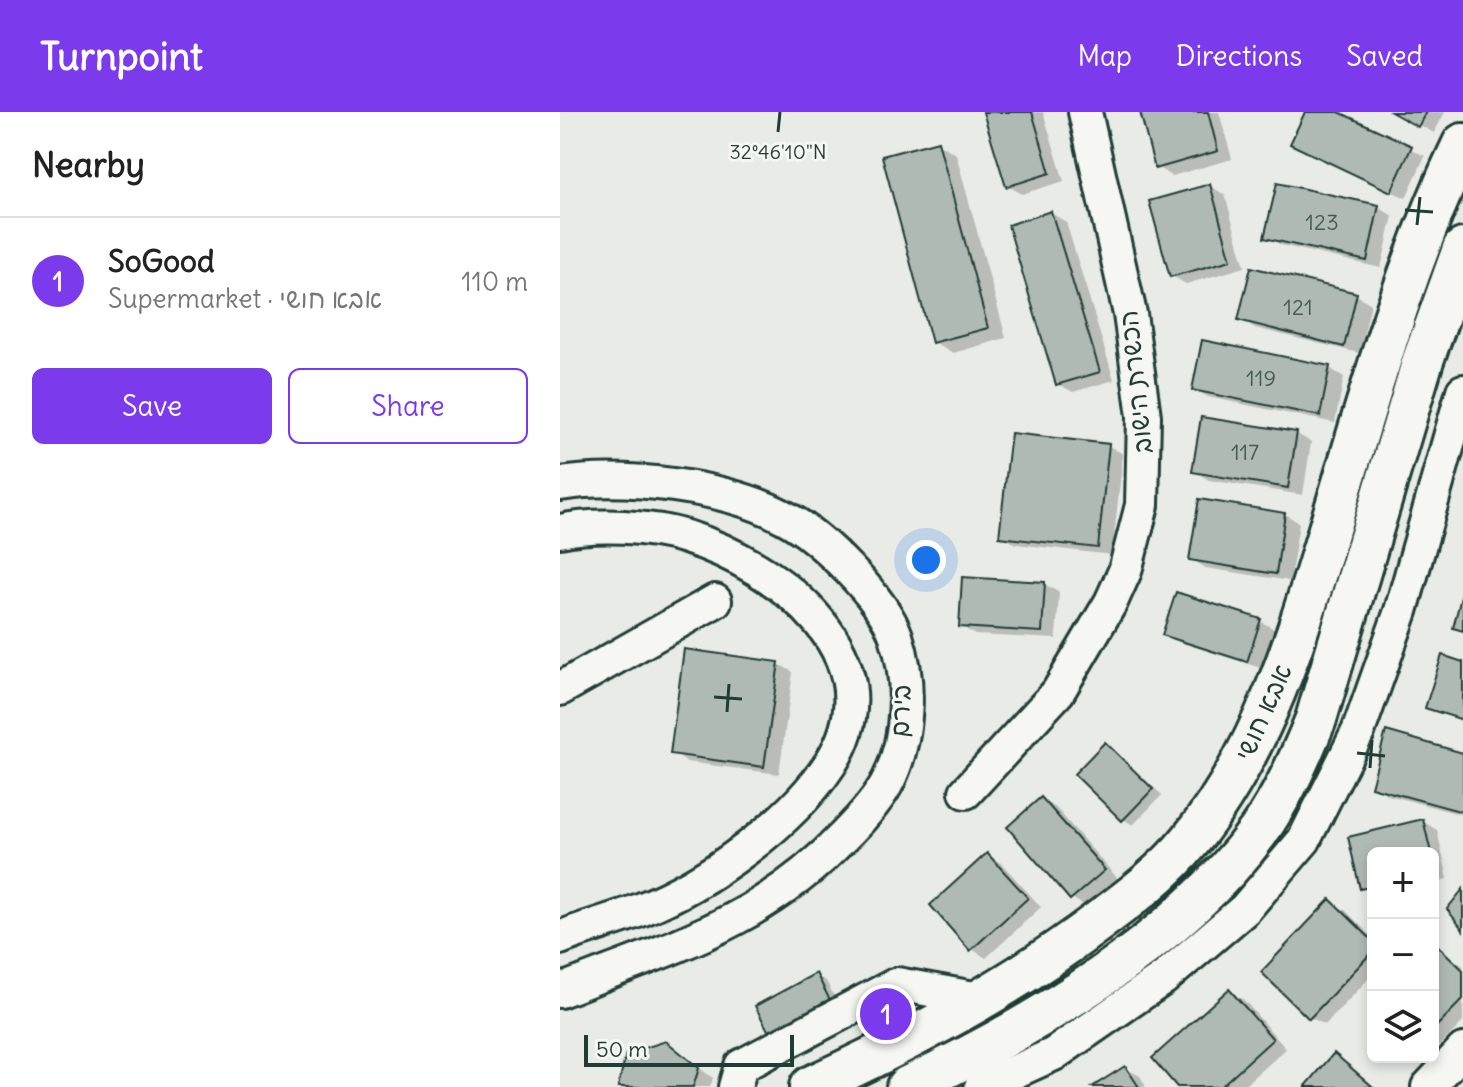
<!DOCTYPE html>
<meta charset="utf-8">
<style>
:root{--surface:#fff;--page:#f6f6f6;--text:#222;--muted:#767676;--line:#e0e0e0;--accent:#7c3aed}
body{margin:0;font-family:Delius,"Playpen Sans Hebrew",sans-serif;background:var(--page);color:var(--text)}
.controls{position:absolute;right:24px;bottom:24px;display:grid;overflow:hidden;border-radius:12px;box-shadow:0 4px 12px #0003}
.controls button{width:72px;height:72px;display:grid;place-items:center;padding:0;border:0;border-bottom:2px solid var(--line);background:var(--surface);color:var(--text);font:40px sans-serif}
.scale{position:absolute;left:24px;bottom:20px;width:210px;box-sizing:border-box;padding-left:8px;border:4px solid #1f3d34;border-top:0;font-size:22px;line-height:28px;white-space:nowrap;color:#1f3d34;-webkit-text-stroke:6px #f6f6f2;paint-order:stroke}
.you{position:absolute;left:366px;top:448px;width:28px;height:28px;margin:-20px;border:6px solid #fff;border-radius:50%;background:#1a73e8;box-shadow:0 0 0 12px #1a73e833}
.badge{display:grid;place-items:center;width:52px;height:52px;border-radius:50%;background:var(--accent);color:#fff;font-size:26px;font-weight:700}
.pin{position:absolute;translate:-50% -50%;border:4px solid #fff;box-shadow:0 2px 8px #0006}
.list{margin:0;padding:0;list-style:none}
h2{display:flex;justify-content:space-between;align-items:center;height:104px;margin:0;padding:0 32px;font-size:34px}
h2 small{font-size:26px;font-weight:400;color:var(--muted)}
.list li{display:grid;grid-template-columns:52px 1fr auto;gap:24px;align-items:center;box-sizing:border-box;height:128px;padding:0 32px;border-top:2px solid var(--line)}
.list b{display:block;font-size:30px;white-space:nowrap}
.list p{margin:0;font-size:26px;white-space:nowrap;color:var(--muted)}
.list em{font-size:26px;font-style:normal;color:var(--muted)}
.actions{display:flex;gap:16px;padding:24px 32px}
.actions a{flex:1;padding:18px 0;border:2px solid var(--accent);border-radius:12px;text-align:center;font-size:28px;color:var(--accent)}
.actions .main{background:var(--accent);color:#fff}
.icon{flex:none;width:44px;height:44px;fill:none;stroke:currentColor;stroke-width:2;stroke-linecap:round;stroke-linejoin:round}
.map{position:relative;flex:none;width:903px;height:975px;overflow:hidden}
header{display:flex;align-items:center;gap:48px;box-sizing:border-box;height:112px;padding:0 40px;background:var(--accent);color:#fff}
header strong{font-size:38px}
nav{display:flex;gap:44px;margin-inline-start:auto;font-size:28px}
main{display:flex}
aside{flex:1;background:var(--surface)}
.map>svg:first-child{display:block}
</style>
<header>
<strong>Turnpoint</strong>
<nav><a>Map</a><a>Directions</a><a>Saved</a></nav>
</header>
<main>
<aside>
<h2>Nearby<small></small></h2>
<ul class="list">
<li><span class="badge">1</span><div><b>SoGood</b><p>Supermarket · אבא חושי</p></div><em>110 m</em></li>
</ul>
<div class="actions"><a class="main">Save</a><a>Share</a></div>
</aside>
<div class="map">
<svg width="903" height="975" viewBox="0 0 903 975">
<rect width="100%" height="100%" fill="#e9ebe7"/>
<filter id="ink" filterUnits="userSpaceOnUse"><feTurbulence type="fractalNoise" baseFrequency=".0125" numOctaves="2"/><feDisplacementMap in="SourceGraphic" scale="16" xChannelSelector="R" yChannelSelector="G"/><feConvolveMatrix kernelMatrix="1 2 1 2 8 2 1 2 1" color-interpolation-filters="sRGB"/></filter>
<g filter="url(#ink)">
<path fill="#0003" d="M425,0H483L504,69L462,82L448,74Z
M582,0H659L672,47L612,64L597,55Z
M747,0H774L865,44L846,86L747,40Z
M835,0H885L874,21Z
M377,31L396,42L446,226L393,241L374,230Z
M650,74L665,83L685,155L626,172L612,164Z
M818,95L833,104L821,156L721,133L707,125Z
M491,101L506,110L554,268L513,280L498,272Z
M796,183L811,192L799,241L695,216L680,207Z
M769,256L784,265L775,311L648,285L634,277Z
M643,307L737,322L751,330L743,383L649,368L634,359Z
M549,334L563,342L552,443L456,432L441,424Z
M725,402L739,411L730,469L646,456L631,447Z
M484,472L499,480L496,527L415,523L401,514Z
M700,509L714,517L701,556L619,530L605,522Z
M218,552L233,560L219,662L127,650L112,641Z
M903,552V610L867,595Z
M546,632L602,683L573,713L563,707Z
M903,643V703L828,683L813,674Z
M481,687L496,696L558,767L526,795L512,786Z
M862,709L877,718L888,767L873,770V741H813V782L802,775L790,727Z
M427,743L442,752L481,795L426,846L412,837Z
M770,790L785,798L813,826V862L765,913L750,905Z
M875,833L903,854V910L873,940Z
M256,864L266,869L281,897L213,922Z
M669,880L684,888L726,937L683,975H620Z
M106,931L153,966L150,975H60Z
M774,944L789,952L815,975H748Z
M565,956L580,964L586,975H536Z"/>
<path fill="#b0bab5" stroke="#1f3d34" stroke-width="2" d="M423,0H472L490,61L446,75Z
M580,0H648L658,39L595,57Z
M745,0H779L852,34L831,80L730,32Z
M831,0H866L858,15Z
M378,29L428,216L372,231L322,44Z
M717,71L819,93L807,149L704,126Z
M650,72L671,148L610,165L589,89Z
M491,99L540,260L496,273L448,113Z
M691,155L797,181L784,235L678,208Z
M642,228L770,254L760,304L632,278Z
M641,305L737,320L728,376L632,360Z
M451,321L549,332L538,436L439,425Z
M639,387L725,401L716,462L629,448Z
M402,465L485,470L482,520L399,515Z
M903,477V519L893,516Z
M616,480L701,507L687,550L602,523Z
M124,537L219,550L204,655L110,642Z
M882,543L903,550V608L865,596Z
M826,619L903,641V700L811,675Z
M545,630L593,677L562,709L514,662Z
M481,685L545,758L510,788L447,715Z
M863,707L871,741H813V774L800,777L788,725Z
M427,741L468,786L410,839L370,793Z
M903,777V818L887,797Z
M770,787L813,829V839L749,907L701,860Z
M875,831L903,858V887L873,918Z
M256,861L272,892L211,924L195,894Z
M669,877L713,927L660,975H617L592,946Z
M106,929L139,956L133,975H58L66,942Z
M774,941L813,975H745Z
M565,954L579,975H532Z"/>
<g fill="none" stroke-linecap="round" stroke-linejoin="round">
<defs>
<path id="minor" d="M0,372C64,362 168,374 226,406C261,425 323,486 336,524C351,569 349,625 329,667C319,688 300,708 284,724C201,812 108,836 0,879
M0,419C36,411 91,414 126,425C218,453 339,545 270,652C231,712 146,772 80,798C54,808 26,815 0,826
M0,577L155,489
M406,680L498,580L551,490L565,459L582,393L584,304L570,202L525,0
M175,975L181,954L337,872L425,888
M421,975L494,942L604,866L685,797L744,728L798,620L841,499L903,279
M868,975L903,938"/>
<path id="major" d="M250,975C352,928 449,877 539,809C570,786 605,760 630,729C706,635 739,518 773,404C811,278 846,150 903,32
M347,975C469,917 618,830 698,720C723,685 740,646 756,607L863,248L903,137"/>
</defs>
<use href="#minor" stroke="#1f3d34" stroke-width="38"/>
<use href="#major" stroke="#1f3d34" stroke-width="46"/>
<use href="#minor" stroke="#f6f6f2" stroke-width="32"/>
<use href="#major" stroke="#f6f6f2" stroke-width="40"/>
</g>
</g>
<path fill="none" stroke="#1f3d34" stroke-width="3" d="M218,20L220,0M845,98L873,100M857,113L860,85M154,585L182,587M167,600L169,572M797,641L825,644M810,656L812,628"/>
<g text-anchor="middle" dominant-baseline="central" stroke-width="6" stroke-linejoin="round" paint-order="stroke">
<g font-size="22" fill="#435c54">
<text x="762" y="110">123</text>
<text x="738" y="195">121</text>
<text x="701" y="266">119</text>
<text x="685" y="340">117</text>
</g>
<g font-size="26" fill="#1f3d34" stroke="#f6f6f2">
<text transform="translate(575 270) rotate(-96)">הכשרת הישוב</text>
<text transform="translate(340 599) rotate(-88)">בירם</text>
<text transform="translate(703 600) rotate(-66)">אבא חושי</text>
</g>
</g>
<g font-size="20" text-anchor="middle" fill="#1f3d34" stroke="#f6f6f2" stroke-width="6" stroke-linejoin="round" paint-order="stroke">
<text x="218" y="47">32°46'10"N</text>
</g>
</svg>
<div class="controls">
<button>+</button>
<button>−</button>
<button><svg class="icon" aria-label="layers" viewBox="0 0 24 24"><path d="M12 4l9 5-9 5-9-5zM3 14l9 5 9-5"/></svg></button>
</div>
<div class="scale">50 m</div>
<div class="you"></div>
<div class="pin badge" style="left:326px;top:902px">1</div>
</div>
</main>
